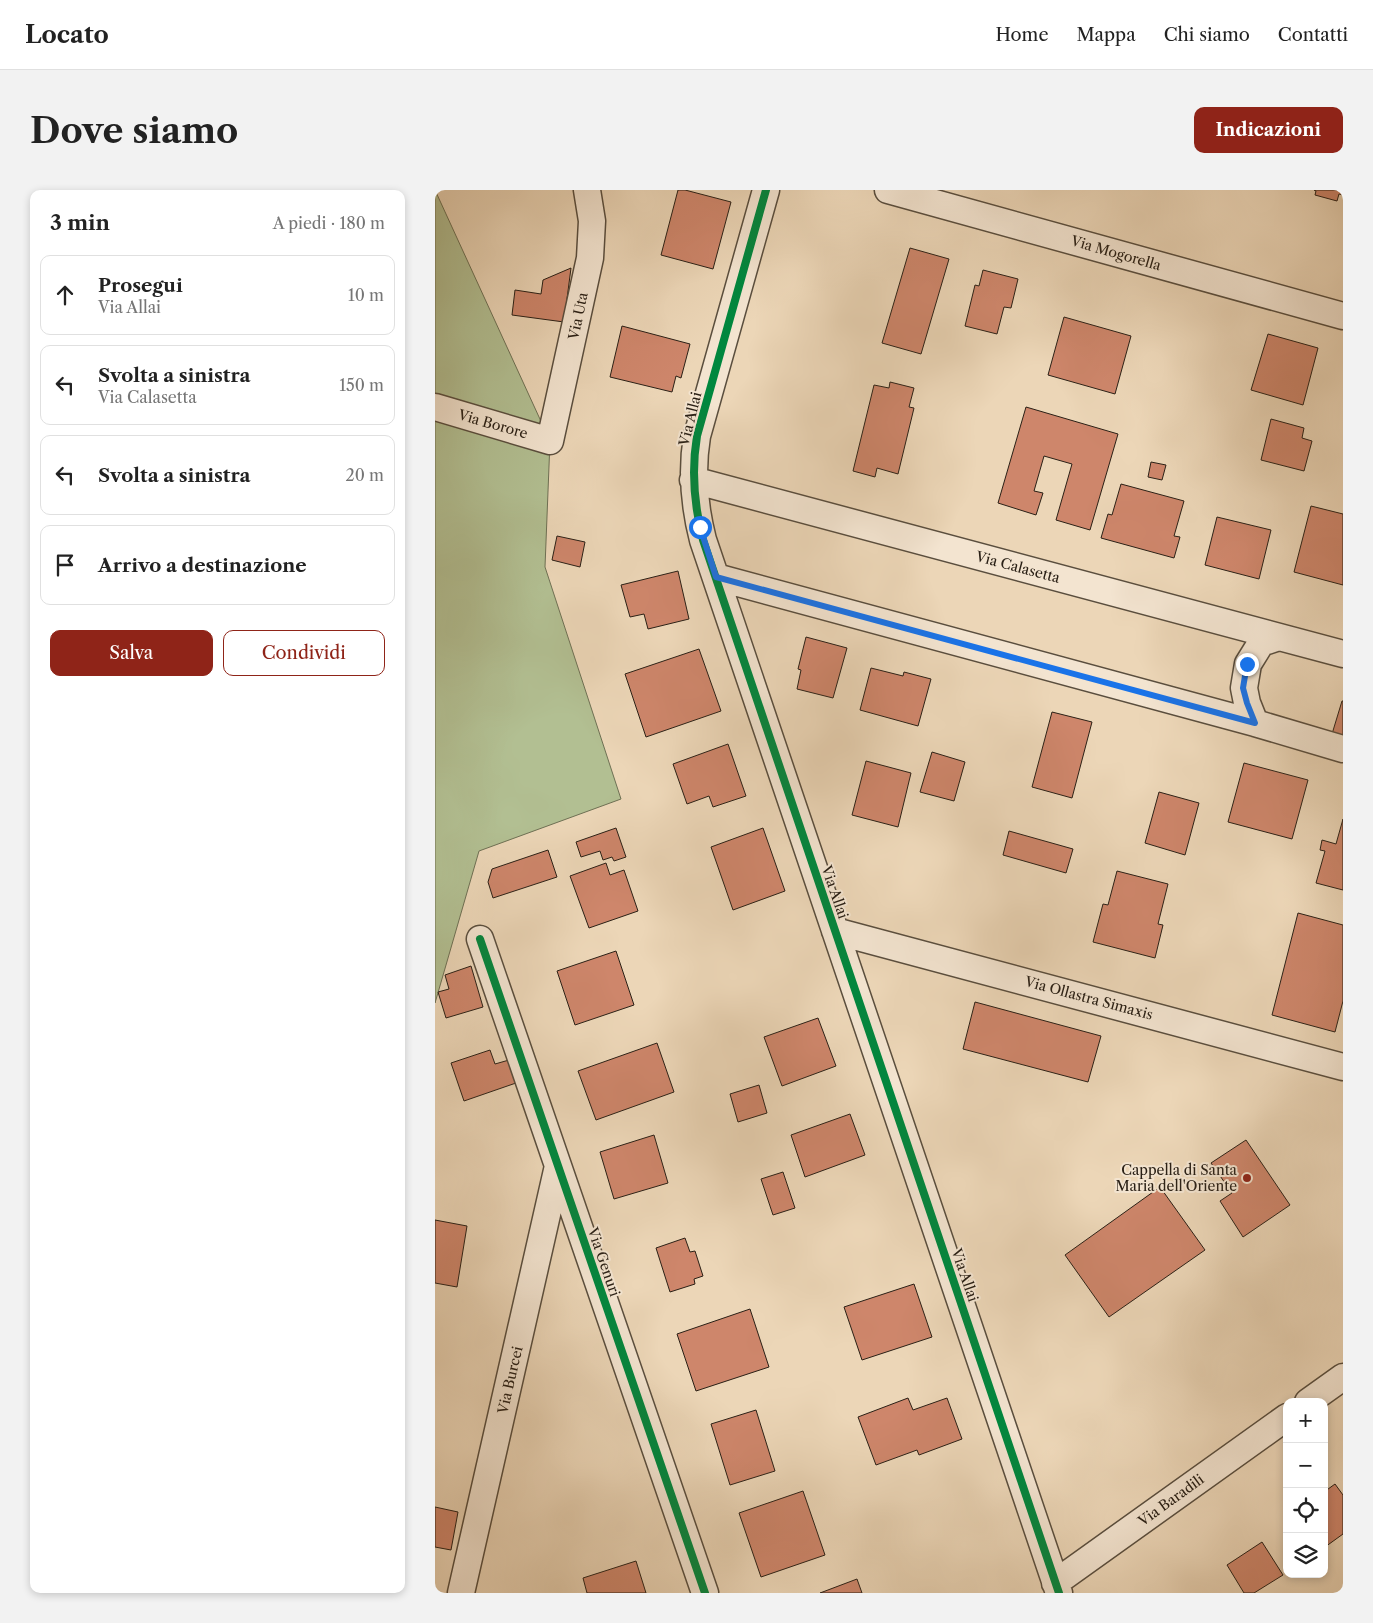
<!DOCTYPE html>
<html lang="it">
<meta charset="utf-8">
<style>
:root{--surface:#fff;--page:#f2f2f2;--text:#222;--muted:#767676;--line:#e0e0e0;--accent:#8f2418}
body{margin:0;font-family:"Libre Caslon Text",serif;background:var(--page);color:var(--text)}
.controls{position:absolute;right:15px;bottom:15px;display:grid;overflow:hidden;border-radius:10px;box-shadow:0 2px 8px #0003}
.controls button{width:45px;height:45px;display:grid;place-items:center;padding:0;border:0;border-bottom:1px solid var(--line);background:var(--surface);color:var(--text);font:25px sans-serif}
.stop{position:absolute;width:15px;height:15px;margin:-11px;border:4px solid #1a73e8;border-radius:50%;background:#fff}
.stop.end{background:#1a73e8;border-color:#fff;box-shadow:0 1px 5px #0008}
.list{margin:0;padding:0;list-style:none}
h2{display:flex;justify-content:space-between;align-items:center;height:65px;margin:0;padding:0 20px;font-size:21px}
h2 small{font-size:16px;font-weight:400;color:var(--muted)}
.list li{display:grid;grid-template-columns:32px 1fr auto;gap:15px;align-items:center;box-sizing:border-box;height:80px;margin:0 10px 10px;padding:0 10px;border:1px solid var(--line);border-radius:10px}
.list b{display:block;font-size:19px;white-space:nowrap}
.list p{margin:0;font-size:16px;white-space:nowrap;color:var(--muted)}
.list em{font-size:16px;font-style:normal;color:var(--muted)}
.actions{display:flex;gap:10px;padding:15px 20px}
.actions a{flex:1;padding:11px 0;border:1px solid var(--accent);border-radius:10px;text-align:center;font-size:18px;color:var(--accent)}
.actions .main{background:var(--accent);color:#fff}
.icon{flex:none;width:28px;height:28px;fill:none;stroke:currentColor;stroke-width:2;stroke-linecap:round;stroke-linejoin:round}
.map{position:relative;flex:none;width:908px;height:1403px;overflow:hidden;border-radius:10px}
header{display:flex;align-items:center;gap:30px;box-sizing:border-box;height:70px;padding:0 25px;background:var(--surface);border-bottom:1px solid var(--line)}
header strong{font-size:24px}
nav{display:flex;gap:28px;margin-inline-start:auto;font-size:18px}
.intro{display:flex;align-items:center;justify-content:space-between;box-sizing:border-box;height:120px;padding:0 30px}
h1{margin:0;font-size:35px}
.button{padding:12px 22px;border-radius:10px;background:var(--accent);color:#fff;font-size:18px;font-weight:700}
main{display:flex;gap:30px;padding:0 30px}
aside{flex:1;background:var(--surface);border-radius:10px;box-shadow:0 2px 8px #0003}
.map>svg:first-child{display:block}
</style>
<header>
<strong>Locato</strong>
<nav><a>Home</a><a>Mappa</a><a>Chi siamo</a><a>Contatti</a></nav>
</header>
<div class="intro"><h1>Dove siamo</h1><a class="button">Indicazioni</a></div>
<main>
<aside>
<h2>3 min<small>A piedi · 180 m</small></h2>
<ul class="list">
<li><svg class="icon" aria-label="ahead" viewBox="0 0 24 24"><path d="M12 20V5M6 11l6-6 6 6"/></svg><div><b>Prosegui</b><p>Via Allai</p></div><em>10 m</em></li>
<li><svg class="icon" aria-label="left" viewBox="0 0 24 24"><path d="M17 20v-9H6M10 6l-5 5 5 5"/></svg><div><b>Svolta a sinistra</b><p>Via Calasetta</p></div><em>150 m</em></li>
<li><svg class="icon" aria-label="left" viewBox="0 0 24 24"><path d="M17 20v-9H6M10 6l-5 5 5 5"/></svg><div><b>Svolta a sinistra</b></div><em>20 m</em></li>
<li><svg class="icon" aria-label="arrive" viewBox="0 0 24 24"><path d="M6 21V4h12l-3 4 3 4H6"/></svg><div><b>Arrivo a destinazione</b></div></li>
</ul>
<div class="actions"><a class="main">Salva</a><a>Condividi</a></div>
</aside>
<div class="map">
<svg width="908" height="1403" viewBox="0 0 908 1403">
<rect width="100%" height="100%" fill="#ecd6b7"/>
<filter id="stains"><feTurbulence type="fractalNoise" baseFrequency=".004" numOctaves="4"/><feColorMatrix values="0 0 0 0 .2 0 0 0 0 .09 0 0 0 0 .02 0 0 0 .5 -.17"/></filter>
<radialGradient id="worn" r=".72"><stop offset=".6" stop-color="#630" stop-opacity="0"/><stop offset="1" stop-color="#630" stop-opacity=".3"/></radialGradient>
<path fill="#b2bf92" stroke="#6e7054" d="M0,0L115,251L110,377L186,609L44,661L0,813Z"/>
<path fill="#ce866b" stroke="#2a2016" d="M243,0H250L296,12L278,79L226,65Z
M879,0H908V5L904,4L902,11L880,5L881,1Z
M475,58L514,69L486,164L447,153Z
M136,78L129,132L77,125L80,100L106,104L108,90Z
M548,80L583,89L576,118L569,117L562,144L530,136L540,95L544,96Z
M629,127L696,146L680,204L613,185Z
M187,136L255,154L246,188L241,186L237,202L175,187Z
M833,144L883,158L868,215L816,200Z
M455,192L479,198L474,217L479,218L463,284L442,278L440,287L418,281L439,195L454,198Z
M591,217L683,244L655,340L621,330L637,274L609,266L599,301L608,303L601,325L563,313Z
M836,229L869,238L867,248L877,251L869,281L826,270Z
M716,272L731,275L727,290L713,287Z
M686,294L749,311L739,346L745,347L739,368L666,348L673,324L677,325Z
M876,316L908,324V395L859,382Z
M782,327L836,340L824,389L770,375Z
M122,346L150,352L145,377L117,370Z
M243,381L254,429L213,439L209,424L195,427L186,395Z
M371,447L412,458L398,508L362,499L366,480L363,479Z
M264,459L286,521L211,547L190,484Z
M436,478L468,486L469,482L496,489L483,536L425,520Z
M907,511H908V547L897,544Z
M617,522L657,532L637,608L597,597Z
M293,554L311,606L278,617L274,606L252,614L238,574Z
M497,562L530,572L519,611L485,602Z
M431,571L476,583L463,637L417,625Z
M809,573L873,590L857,649L793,632Z
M724,602L764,613L750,665L710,653Z
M908,629V700L881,693L890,661L885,660L887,650L901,654Z
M181,638L191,667L179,671L177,667L168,670L165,661L146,667L141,652Z
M328,638L350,701L298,720L276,657Z
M574,641L638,659L631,683L568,665Z
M113,660L122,687L58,708L53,692L57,679Z
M171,673L175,685L189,680L203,721L154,738L135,686Z
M682,681L733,694L723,734L728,735L720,768L658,752L668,714L673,715Z
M863,723L908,735V811L900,842L837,825Z
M181,761L199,815L140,835L122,781Z
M36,776L48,817L11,828L3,802L14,799L10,785Z
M540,812L666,846L653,892L528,859Z
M383,828L401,876L347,896L329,847Z
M222,853L239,902L161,930L143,881Z
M55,860L60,874L74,870L81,893L29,911L16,873Z
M324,895L332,923L303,932L295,904Z
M415,924L430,965L370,987L356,945Z
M219,945L233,993L179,1009L165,962Z
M811,950L855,1015L808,1047L785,1011L797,1003L776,973Z
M348,982L360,1018L338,1025L326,989Z
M725,997L770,1060L674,1127L630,1065Z
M0,1030L32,1036L22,1097L0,1093Z
M250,1048L255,1062L260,1061L268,1086L259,1089L260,1094L235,1102L221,1058Z
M479,1094L497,1147L427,1170L409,1117Z
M315,1119L334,1177L261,1201L242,1144Z
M473,1208L478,1220L512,1208L527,1249L484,1265L482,1260L441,1275L423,1227Z
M321,1220L340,1281L295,1295L276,1234Z
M900,1294L908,1305V1344L890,1357L889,1302Z
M368,1301L390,1365L326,1387L304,1323Z
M0,1317L23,1322L16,1360L0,1357Z
M827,1352L848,1385L819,1403H809L792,1375Z
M201,1371L211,1403H152L148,1388Z
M422,1389L427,1403H385Z"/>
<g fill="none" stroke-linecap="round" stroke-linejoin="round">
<defs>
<path id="street" d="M331,0L262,246C256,282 259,315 268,350L624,1403
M453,0L908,126
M0,217L115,251L155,68L157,31L152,0
M258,290L908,464
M281,387L820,533L908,559
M820,533L812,513L809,498L813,474L826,453L844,447
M400,741L908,877
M45,749L270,1403
M873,1212L908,1187
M620,1393L852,1227
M26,1403L123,976"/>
</defs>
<use href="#street" stroke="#5a4e3e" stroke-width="29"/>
<use href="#street" stroke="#f3e4d0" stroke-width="26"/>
<defs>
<path id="cycleway" d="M331,0L262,246C256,282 259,315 268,350L624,1403
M45,749L270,1403"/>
</defs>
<use href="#cycleway" stroke="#f3e4d0" stroke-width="11"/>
<use href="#cycleway" stroke="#00873e" stroke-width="8"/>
</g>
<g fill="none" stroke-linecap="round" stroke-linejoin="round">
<path stroke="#1a73e8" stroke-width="6" d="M265,337L281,387L820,533L812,513L808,498L812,474"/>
</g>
<circle fill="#8f2418" stroke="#f3e4d0" stroke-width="2" cx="812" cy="988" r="5"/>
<g text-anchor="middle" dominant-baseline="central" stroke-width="4" stroke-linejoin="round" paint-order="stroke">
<g font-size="14" fill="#2a2016" stroke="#f3e4d0">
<text transform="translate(681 63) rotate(16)">Via Mogorella</text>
<text transform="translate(143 126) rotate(-78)">Via Uta</text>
<text transform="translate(255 229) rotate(-76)">Via Allai</text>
<text transform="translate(58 234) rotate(16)">Via Borore</text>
<text transform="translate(583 377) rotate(15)">Via Calasetta</text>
<text transform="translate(400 702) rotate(71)">Via Allai</text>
<text transform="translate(654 808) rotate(15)">Via Ollastra Simaxis</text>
<text transform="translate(169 1072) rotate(71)">Via Genuri</text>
<text transform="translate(530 1085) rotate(71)">Via Allai</text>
<text transform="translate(75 1190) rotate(-77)">Via Burcei</text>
<text transform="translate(736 1310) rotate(-36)">Via Baradili</text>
</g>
<g font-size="14" fill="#2a2016" stroke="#f3e4d0" text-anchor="end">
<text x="802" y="980">Cappella di Santa<tspan x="802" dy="16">Maria dell'Oriente</tspan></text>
</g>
</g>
<rect width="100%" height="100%" filter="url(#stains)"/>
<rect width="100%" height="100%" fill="url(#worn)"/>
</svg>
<div class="controls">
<button>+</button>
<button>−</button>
<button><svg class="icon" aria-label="locate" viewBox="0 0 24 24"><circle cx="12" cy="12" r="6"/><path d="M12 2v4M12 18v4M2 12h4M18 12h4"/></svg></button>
<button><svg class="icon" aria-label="layers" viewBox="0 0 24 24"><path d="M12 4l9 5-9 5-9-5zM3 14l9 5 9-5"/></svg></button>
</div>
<div class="stop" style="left:265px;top:337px"></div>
<div class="stop end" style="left:812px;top:474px"></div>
</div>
</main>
